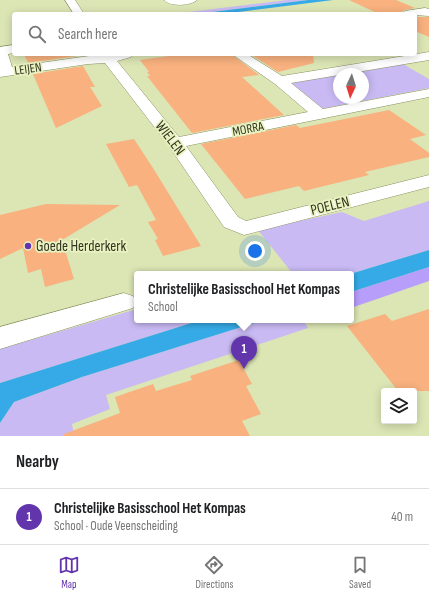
<!DOCTYPE html>
<meta charset="utf-8">
<style>
:root{--surface:#fff;--page:#f6f6f6;--text:#202124;--muted:#757577;--line:#e0e0e0;--accent:#6335ad}
body{margin:0;font-family:"Sofia Sans Condensed",sans-serif;background:var(--page);color:var(--text)}
.controls{position:absolute;right:12px;bottom:12px;display:grid;overflow:hidden;border-radius:4px;box-shadow:0 2px 10px #0003}
.controls button{width:36px;height:36px;display:grid;place-items:center;padding:0;border:0;border-bottom:1px solid var(--line);background:var(--surface);color:var(--text);font:20px sans-serif}
.compass{position:absolute;left:333px;top:68px;width:36px;height:36px;border-radius:50%;background:var(--surface);box-shadow:0 2px 10px #0003;rotate:184deg}
.you{position:absolute;left:255px;top:251px;width:14px;height:14px;margin:-10px;border:3px solid #fff;border-radius:50%;background:#1a73e8;box-shadow:0 0 0 6px #1a73e833}
.badge{display:grid;place-items:center;width:26px;height:26px;border-radius:50%;background:var(--accent);color:#fff;font-size:13px;font-weight:700}
.pin{position:absolute;translate:-50% -33px;filter:drop-shadow(0 1px 2px #0008)}
.pin::after{content:'';position:absolute;top:21px;width:14px;height:12px;background:inherit;clip-path:polygon(0 0,100% 0,50% 100%)}
.popup{position:absolute;left:134px;top:271px;width:220px;height:52px;box-sizing:border-box;display:grid;place-content:center;border-radius:4px;background:var(--surface);filter:drop-shadow(0 1px 3px #0005);font-size:13px;white-space:nowrap;color:var(--muted)}
.popup b{font-size:15px;color:var(--text)}
.popup::after{content:'';position:absolute;left:50%;top:100%;margin-left:-8px;border:8px solid transparent;border-top-color:var(--surface)}
.list{margin:0;padding:0;list-style:none}
h2{display:flex;justify-content:space-between;align-items:center;height:52px;margin:0;padding:0 16px;font-size:17px}
h2 small{font-size:13px;font-weight:400;color:var(--muted)}
.list li{display:grid;grid-template-columns:26px 1fr auto;gap:12px;align-items:center;box-sizing:border-box;height:56px;padding:0 16px;border-top:1px solid var(--line)}
.list b{display:block;font-size:15px;white-space:nowrap}
.list p{margin:0;font-size:13px;white-space:nowrap;color:var(--muted)}
.list em{font-size:13px;font-style:normal;color:var(--muted)}
.icon{flex:none;width:22px;height:22px;fill:none;stroke:currentColor;stroke-width:2;stroke-linecap:round;stroke-linejoin:round}
.map{position:relative;flex:none;width:429px;height:436px;overflow:hidden}
.search{position:absolute;background:var(--surface);box-shadow:0 2px 10px #0003;left:12px;right:12px;top:12px;height:44px;display:flex;align-items:center;gap:10px;box-sizing:border-box;padding:0 14px;border-radius:4px;color:var(--muted);font-size:15px}
.sheet{height:108px;background:var(--surface)}
nav{display:flex;justify-content:space-around;align-items:center;box-sizing:border-box;height:56px;border-top:1px solid var(--line);background:var(--surface);font-size:11px;color:var(--muted)}
nav a{display:grid;justify-items:center;gap:2px}
nav .on{color:var(--accent)}
.map>svg:first-child{display:block}
</style>
<div class="map">
<svg width="429" height="436" viewBox="0 0 429 436">
<rect width="100%" height="100%" fill="#dce5b4"/>
<path fill="#c9baf4" fill-rule="evenodd" d="M287,0H308L196,14H173Z
M401,63L429,79V88L321,109L288,82ZM339,74H363V98H339Z
M429,201V250L350,274H293L258,230L342,212L364,221Z
M137,309V320H201L0,383V349Z
M264,320H303L308,328L106,395L110,409L72,424L74,436H0V423L14,402L82,377Z"/>
<path fill="#b89efb" d="M429,267V281L351,308V292Z"/>
<path fill="#36aae6" d="M308,0H333L223,14H196Z
M429,250V267L351,292V274H350Z
M201,320H264L82,377L14,402L0,423V383Z"/>
<path fill="#f8b17f" d="M349,0H396L415,8L404,10L399,14H379Z
M415,17H429V37L415,31Z
M24,54H76L77,56L28,63Z
M183,54H231L259,75L242,77L284,115L192,133L147,76H150L147,72H149L140,60Z
M250,54H313L314,63L278,72Z
M83,66L95,87H90L102,106L56,128L33,74Z
M389,110L426,135L410,139L429,153V157L365,172L369,175L304,191L299,186L245,199L201,144L296,125L300,128Z
M134,139L153,168L201,246L163,256L155,240L158,239L148,222L156,220L137,185L129,187L106,144Z
M46,204L120,205L62,240L74,279L45,287L41,269L28,273L23,248L0,259V215Z
M429,309V391H398L347,326L385,314L392,321Z
M239,360L252,384L246,386L261,414L242,421L250,436H64V434L120,413L115,397L153,384L156,391L192,380L190,376Z"/>
<g fill="none" stroke-linecap="round" stroke-linejoin="round">
<defs>
<path id="minor" d="M65,0H75L84,14H74Z
M164,0H197C191,6 170,7 164,0Z
M425,8L429,9V16L400,14L405,11Z
M14,45V53L8,54L12,67L103,54H133L131,57L117,61L179,137L308,112L275,84L232,54H247L282,76L429,52V60L291,83L323,109L429,89V97L186,146L238,217L246,221L429,175V187L244,235L224,227L169,146L105,63L88,64L0,77V47Z
M124,293L133,296L137,302L133,308L0,349V327Z"/>
</defs>
<use href="#minor" stroke="#899163" stroke-width="1"/>
<use href="#minor" fill="#fff" fill-rule="evenodd"/>
</g>
<circle fill="#6335ad" stroke="#eaf2c1" stroke-width="1.5" cx="28" cy="246" r="4"/>
<g text-anchor="middle" dominant-baseline="central" stroke-width="3.5" stroke-linejoin="round" paint-order="stroke">
<g font-size="13" fill="#303420" stroke="#eaf2c1">
<text transform="translate(28 69) rotate(-8)">LEIJEN</text>
<text transform="translate(248 129) rotate(-11)">MORRA</text>
</g>
<g font-size="15" fill="#303420" stroke="#eaf2c1">
<text transform="translate(170 138) rotate(53)">WIELEN</text>
<text transform="translate(330 206) rotate(-14)">POELEN</text>
</g>
<g font-size="15" fill="#303420" stroke="#eaf2c1" text-anchor="start">
<text x="36" y="246">Goede Herderkerk</text>
</g>
</g>
</svg>
<div class="controls">
<button><svg class="icon" aria-label="layers" viewBox="0 0 24 24"><path d="M12 4l9 5-9 5-9-5zM3 14l9 5 9-5"/></svg></button>
</div>
<svg class="compass" viewBox="-18 -18 36 36"><path d="M0-13l5 13h-10z" fill="#e53935"/><path d="M0 13l5-13h-10z" fill="#757577"/></svg>
<div class="you"></div>
<div class="pin badge" style="left:244px;top:369px">1</div>
<div class="popup"><b>Christelijke Basisschool Het Kompas</b>School</div>
<div class="search"><svg class="icon" aria-label="search" viewBox="0 0 24 24"><circle cx="10" cy="10" r="6"/><path d="M15 15l6 6"/></svg>Search here</div>
</div>
<section class="sheet">
<h2>Nearby<small></small></h2>
<ul class="list">
<li><span class="badge">1</span><div><b>Christelijke Basisschool Het Kompas</b><p>School · Oude Veenscheiding</p></div><em>40 m</em></li>
</ul>
</section>
<nav>
<a class="on"><svg class="icon" aria-label="map" viewBox="0 0 24 24"><path d="M3 6l6-2 6 2 6-2v14l-6 2-6-2-6 2zM9 4v14M15 6v14"/></svg>Map</a>
<a><svg class="icon" aria-label="directions" viewBox="0 0 24 24"><path d="M12 3l9 9-9 9-9-9zM9 14v-3h6M13 9l2 2-2 2"/></svg>Directions</a>
<a><svg class="icon" aria-label="saved" viewBox="0 0 24 24"><path d="M7 4h10v16l-5-4-5 4z"/></svg>Saved</a>
</nav>
